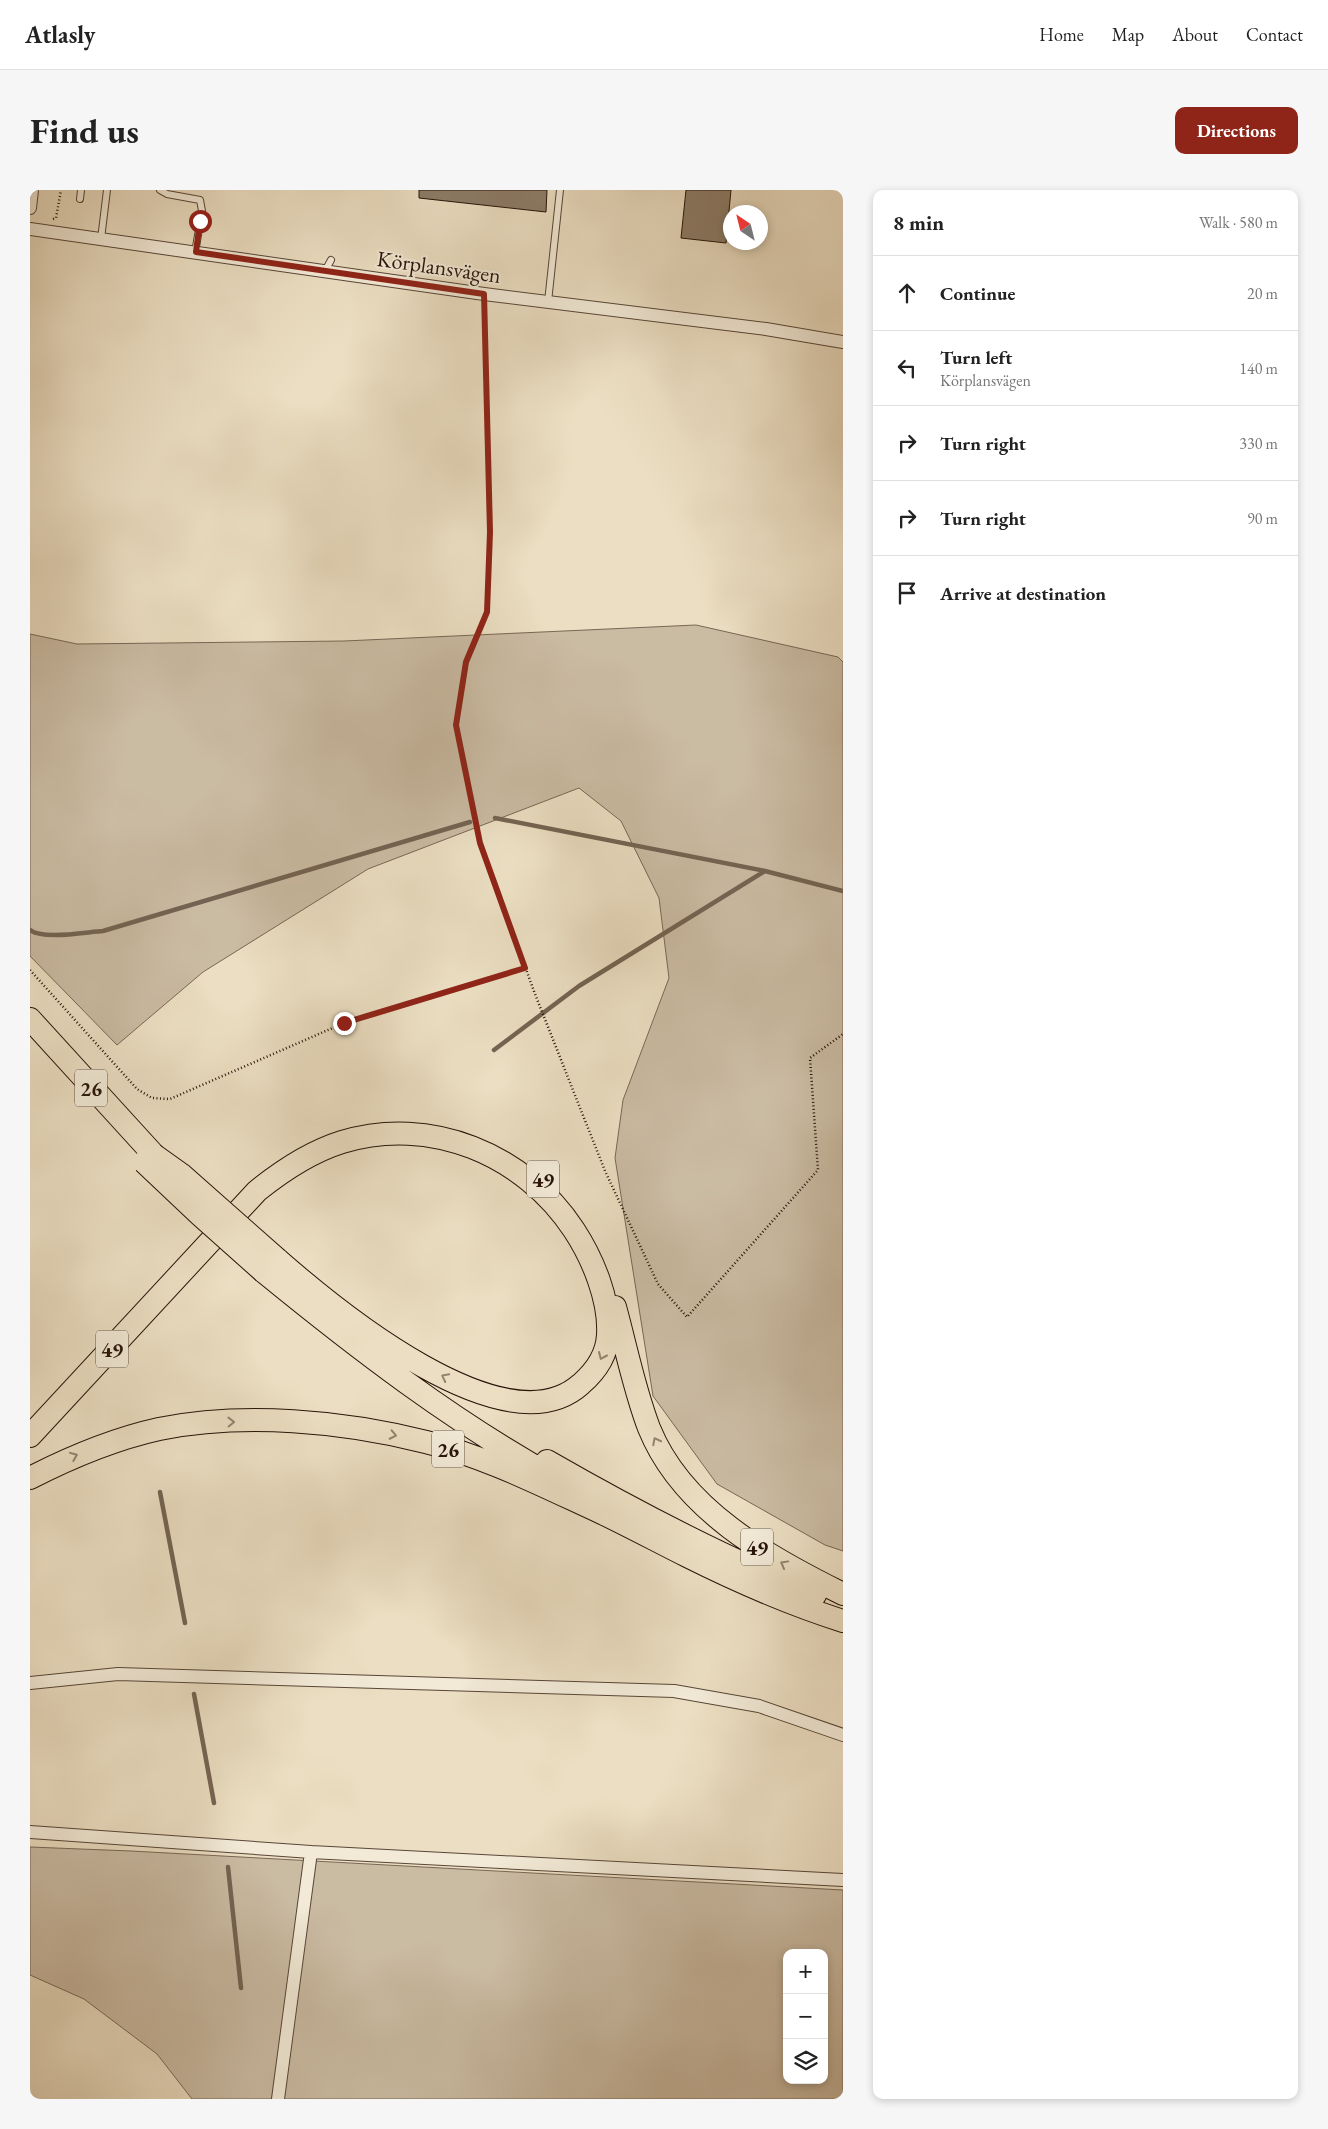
<!DOCTYPE html>
<meta charset="utf-8">
<style>
:root{--surface:#fff;--page:#f6f6f6;--text:#222;--muted:#767676;--line:#e0e0e0;--accent:#8f2418}
body{margin:0;font-family:"EB Garamond",serif;background:var(--page);color:var(--text)}
.controls{position:absolute;right:15px;bottom:15px;display:grid;overflow:hidden;border-radius:10px;box-shadow:0 2px 8px #0003}
.controls button{width:45px;height:45px;display:grid;place-items:center;padding:0;border:0;border-bottom:1px solid var(--line);background:var(--surface);color:var(--text);font:25px sans-serif}
.compass{position:absolute;left:693px;top:15px;width:45px;height:45px;border-radius:50%;background:var(--surface);box-shadow:0 2px 8px #0003;rotate:325deg}
.stop{position:absolute;width:15px;height:15px;margin:-11px;border:4px solid #8f2418;border-radius:50%;background:#fff}
.stop.end{background:#8f2418;border-color:#fff;box-shadow:0 1px 5px #0008}
.list{margin:0;padding:0;list-style:none}
h2{display:flex;justify-content:space-between;align-items:center;height:65px;margin:0;padding:0 20px;font-size:21px}
h2 small{font-size:16px;font-weight:400;color:var(--muted)}
.list li{display:grid;grid-template-columns:32px 1fr auto;gap:15px;align-items:center;box-sizing:border-box;height:75px;padding:0 20px;border-top:1px solid var(--line)}
.list b{display:block;font-size:19px;white-space:nowrap}
.list p{margin:0;font-size:16px;white-space:nowrap;color:var(--muted)}
.list em{font-size:16px;font-style:normal;color:var(--muted)}
.icon{flex:none;width:28px;height:28px;fill:none;stroke:currentColor;stroke-width:2;stroke-linecap:round;stroke-linejoin:round}
.map{position:relative;flex:none;width:813px;height:1909px;overflow:hidden;border-radius:10px}
header{display:flex;align-items:center;gap:30px;box-sizing:border-box;height:70px;padding:0 25px;background:var(--surface);border-bottom:1px solid var(--line)}
header strong{font-size:24px}
nav{display:flex;gap:28px;margin-inline-start:auto;font-size:18px}
.intro{display:flex;align-items:center;justify-content:space-between;box-sizing:border-box;height:120px;padding:0 30px}
h1{margin:0;font-size:35px}
.button{padding:12px 22px;border-radius:10px;background:var(--accent);color:#fff;font-size:18px;font-weight:700}
main{display:flex;gap:30px;padding:0 30px}
aside{flex:1;background:var(--surface);border-radius:10px;box-shadow:0 2px 8px #0003}
.map>svg:first-child{display:block}
</style>
<header>
<strong>Atlasly</strong>
<nav><a>Home</a><a>Map</a><a>About</a><a>Contact</a></nav>
</header>
<div class="intro"><h1>Find us</h1><a class="button">Directions</a></div>
<main>
<div class="map">
<svg width="813" height="1909" viewBox="0 0 813 1909">
<rect width="100%" height="100%" fill="#ebdec2"/>
<filter id="stains"><feTurbulence type="fractalNoise" baseFrequency=".004" numOctaves="4"/><feColorMatrix values="0 0 0 0 .2 0 0 0 0 .09 0 0 0 0 .02 0 0 0 .5 -.17"/></filter>
<radialGradient id="worn" r=".72"><stop offset=".6" stop-color="#630" stop-opacity="0"/><stop offset="1" stop-color="#630" stop-opacity=".3"/></radialGradient>
<path fill="#cabba3" stroke="#786756" fill-rule="evenodd" d="M666,435L808,467L813,472V1361L795,1355L687,1294L623,1206L585,968L593,910L639,788L629,708L591,631L549,598L338,679L173,782L87,855L0,766V444L47,454L314,451Z
M0,1657L101,1661L813,1700V1909H162L127,1864L54,1809L0,1785ZM757,1763H794V1890H757Z"/>
<g fill="none" stroke-linecap="round" stroke-linejoin="round">
<path stroke="#746352" stroke-width="4.5" d="M465,628L735,681L813,701
M0,740C12,750 56,742 73,741L440,632
M464,860L549,796L735,681
M130,1302L155,1433
M164,1504L184,1613
M198,1677L211,1798"/>
</g>
<path fill="#8d7d69" stroke="#271309" d="M389,0H517L516,22L389,8Z
M656,0H701L696,53L651,48Z"/>
<g fill="none" stroke-linecap="round" stroke-linejoin="round">
<defs>
<path id="lane" d="M130,0L137,4L170,10L172,21L165,63
M50,9L51,0
M71,49L77,0
M295,81L301,70
M518,112L530,0"/>
<path id="street" d="M0,18L2,0
M0,39L454,104L736,139L813,152
M0,1493L88,1484L644,1501L729,1516L813,1545
M0,1642L281,1662L813,1690
M248,1909L281,1662"/>
<path id="highway" d="M0,829L124,965
M234,1082C327,1158 422,1231 527,1289
M585,1117C596,1157 604,1199 619,1238C652,1320 738,1367 813,1404
M0,1246L227,1001C253,980 280,962 312,952C400,925 494,964 544,1040C563,1069 580,1110 578,1145C577,1165 566,1181 551,1194C476,1262 304,1119 247,1069
M517,1271C604,1321 692,1367 785,1405
M0,1288C41,1267 84,1249 129,1239C214,1222 313,1231 396,1252C457,1267 515,1297 572,1323C601,1337 629,1352 657,1366C707,1391 759,1414 813,1431"/>
</defs>
<use href="#lane" stroke="#584637" stroke-width="8"/>
<use href="#street" stroke="#584637" stroke-width="14"/>
<use href="#highway" stroke="#271309" stroke-width="24"/>
<path stroke="#271309" stroke-width="2.5" stroke-dasharray="1 2.5" stroke-linecap="butt" d="M23,29L26,28L31,0
M455,118L460,342L457,422L436,472L426,535L450,653L505,804L575,981L628,1094L657,1127L788,980L780,868L813,844
M0,780L107,899L122,908L140,909L314,833L495,778"/>
<use href="#lane" stroke="#f2ead7" stroke-width="6"/>
<use href="#street" stroke="#f2ead7" stroke-width="12"/>
<use href="#highway" stroke="#ebdec2" stroke-width="22"/>
<defs>
<path id="highway-bridge" d="M124,965L152,985L247,1069
M114,972L169,1024L234,1082"/>
</defs>
<use href="#highway-bridge" stroke="#271309" stroke-width="24" stroke-linecap="butt"/>
<use href="#highway-bridge" stroke="#ebdec2" stroke-width="22"/>
</g>
<defs><path id="oneway-chevron" d="M-2-3.5L2.5 0L-2 3.5" fill="none" stroke-width="1.6" stroke-linecap="round" stroke-linejoin="round" transform="scale(1.25)"/></defs>
<g stroke="#93836f">
<use href="#oneway-chevron" transform="translate(572 1166) rotate(114)"/>
<use href="#oneway-chevron" transform="translate(415 1187) rotate(-153)"/>
<use href="#oneway-chevron" transform="translate(201 1232) rotate(-1)"/>
<use href="#oneway-chevron" transform="translate(363 1245) rotate(12)"/>
<use href="#oneway-chevron" transform="translate(626 1251) rotate(-117)"/>
<use href="#oneway-chevron" transform="translate(44 1266) rotate(-22)"/>
<use href="#oneway-chevron" transform="translate(754 1374) rotate(-151)"/>
</g>
<g fill="none" stroke-linecap="round" stroke-linejoin="round">
<path stroke="#8f2418" stroke-width="6" d="M170,31L166,62L454,104L460,342L457,422L436,472L426,535L450,653L495,778L314,833"/>
</g>
<g text-anchor="middle" dominant-baseline="central" stroke-width="4" stroke-linejoin="round" paint-order="stroke">
<g fill="#f2ead7" stroke="#645447" stroke-width="1">
<rect x="45" y="879.5" width="32" height="37" rx="4"/>
<rect x="497" y="970.5" width="32" height="37" rx="4"/>
<rect x="66" y="1140.5" width="32" height="37" rx="4"/>
<rect x="402" y="1240.5" width="32" height="37" rx="4"/>
<rect x="711" y="1338.5" width="32" height="37" rx="4"/>
</g>
<g font-size="21" font-weight="bold" fill="#271309">
<text x="61" y="898">26</text>
<text x="513" y="989">49</text>
<text x="82" y="1159">49</text>
<text x="418" y="1259">26</text>
<text x="727" y="1357">49</text>
</g>
<g font-size="22" fill="#271309" stroke="#f2ead7">
<text transform="translate(409 77) rotate(8)">Körplansvägen</text>
</g>
</g>
<rect width="100%" height="100%" filter="url(#stains)"/>
<rect width="100%" height="100%" fill="url(#worn)"/>
</svg>
<div class="controls">
<button>+</button>
<button>−</button>
<button><svg class="icon" aria-label="layers" viewBox="0 0 24 24"><path d="M12 4l9 5-9 5-9-5zM3 14l9 5 9-5"/></svg></button>
</div>
<svg class="compass" viewBox="-18 -18 36 36"><path d="M0-13l5 13h-10z" fill="#e53935"/><path d="M0 13l5-13h-10z" fill="#767676"/></svg>
<div class="stop" style="left:170px;top:31px"></div>
<div class="stop end" style="left:314px;top:833px"></div>
</div>
<aside>
<h2>8 min<small>Walk · 580 m</small></h2>
<ul class="list">
<li><svg class="icon" aria-label="ahead" viewBox="0 0 24 24"><path d="M12 20V5M6 11l6-6 6 6"/></svg><div><b>Continue</b></div><em>20 m</em></li>
<li><svg class="icon" aria-label="left" viewBox="0 0 24 24"><path d="M17 20v-9H6M10 6l-5 5 5 5"/></svg><div><b>Turn left</b><p>Körplansvägen</p></div><em>140 m</em></li>
<li><svg class="icon" aria-label="right" viewBox="0 0 24 24"><path d="M7 20v-9h11M14 6l5 5-5 5"/></svg><div><b>Turn right</b></div><em>330 m</em></li>
<li><svg class="icon" aria-label="right" viewBox="0 0 24 24"><path d="M7 20v-9h11M14 6l5 5-5 5"/></svg><div><b>Turn right</b></div><em>90 m</em></li>
<li><svg class="icon" aria-label="arrive" viewBox="0 0 24 24"><path d="M6 21V4h12l-3 4 3 4H6"/></svg><div><b>Arrive at destination</b></div></li>
</ul>
</aside>
</main>
